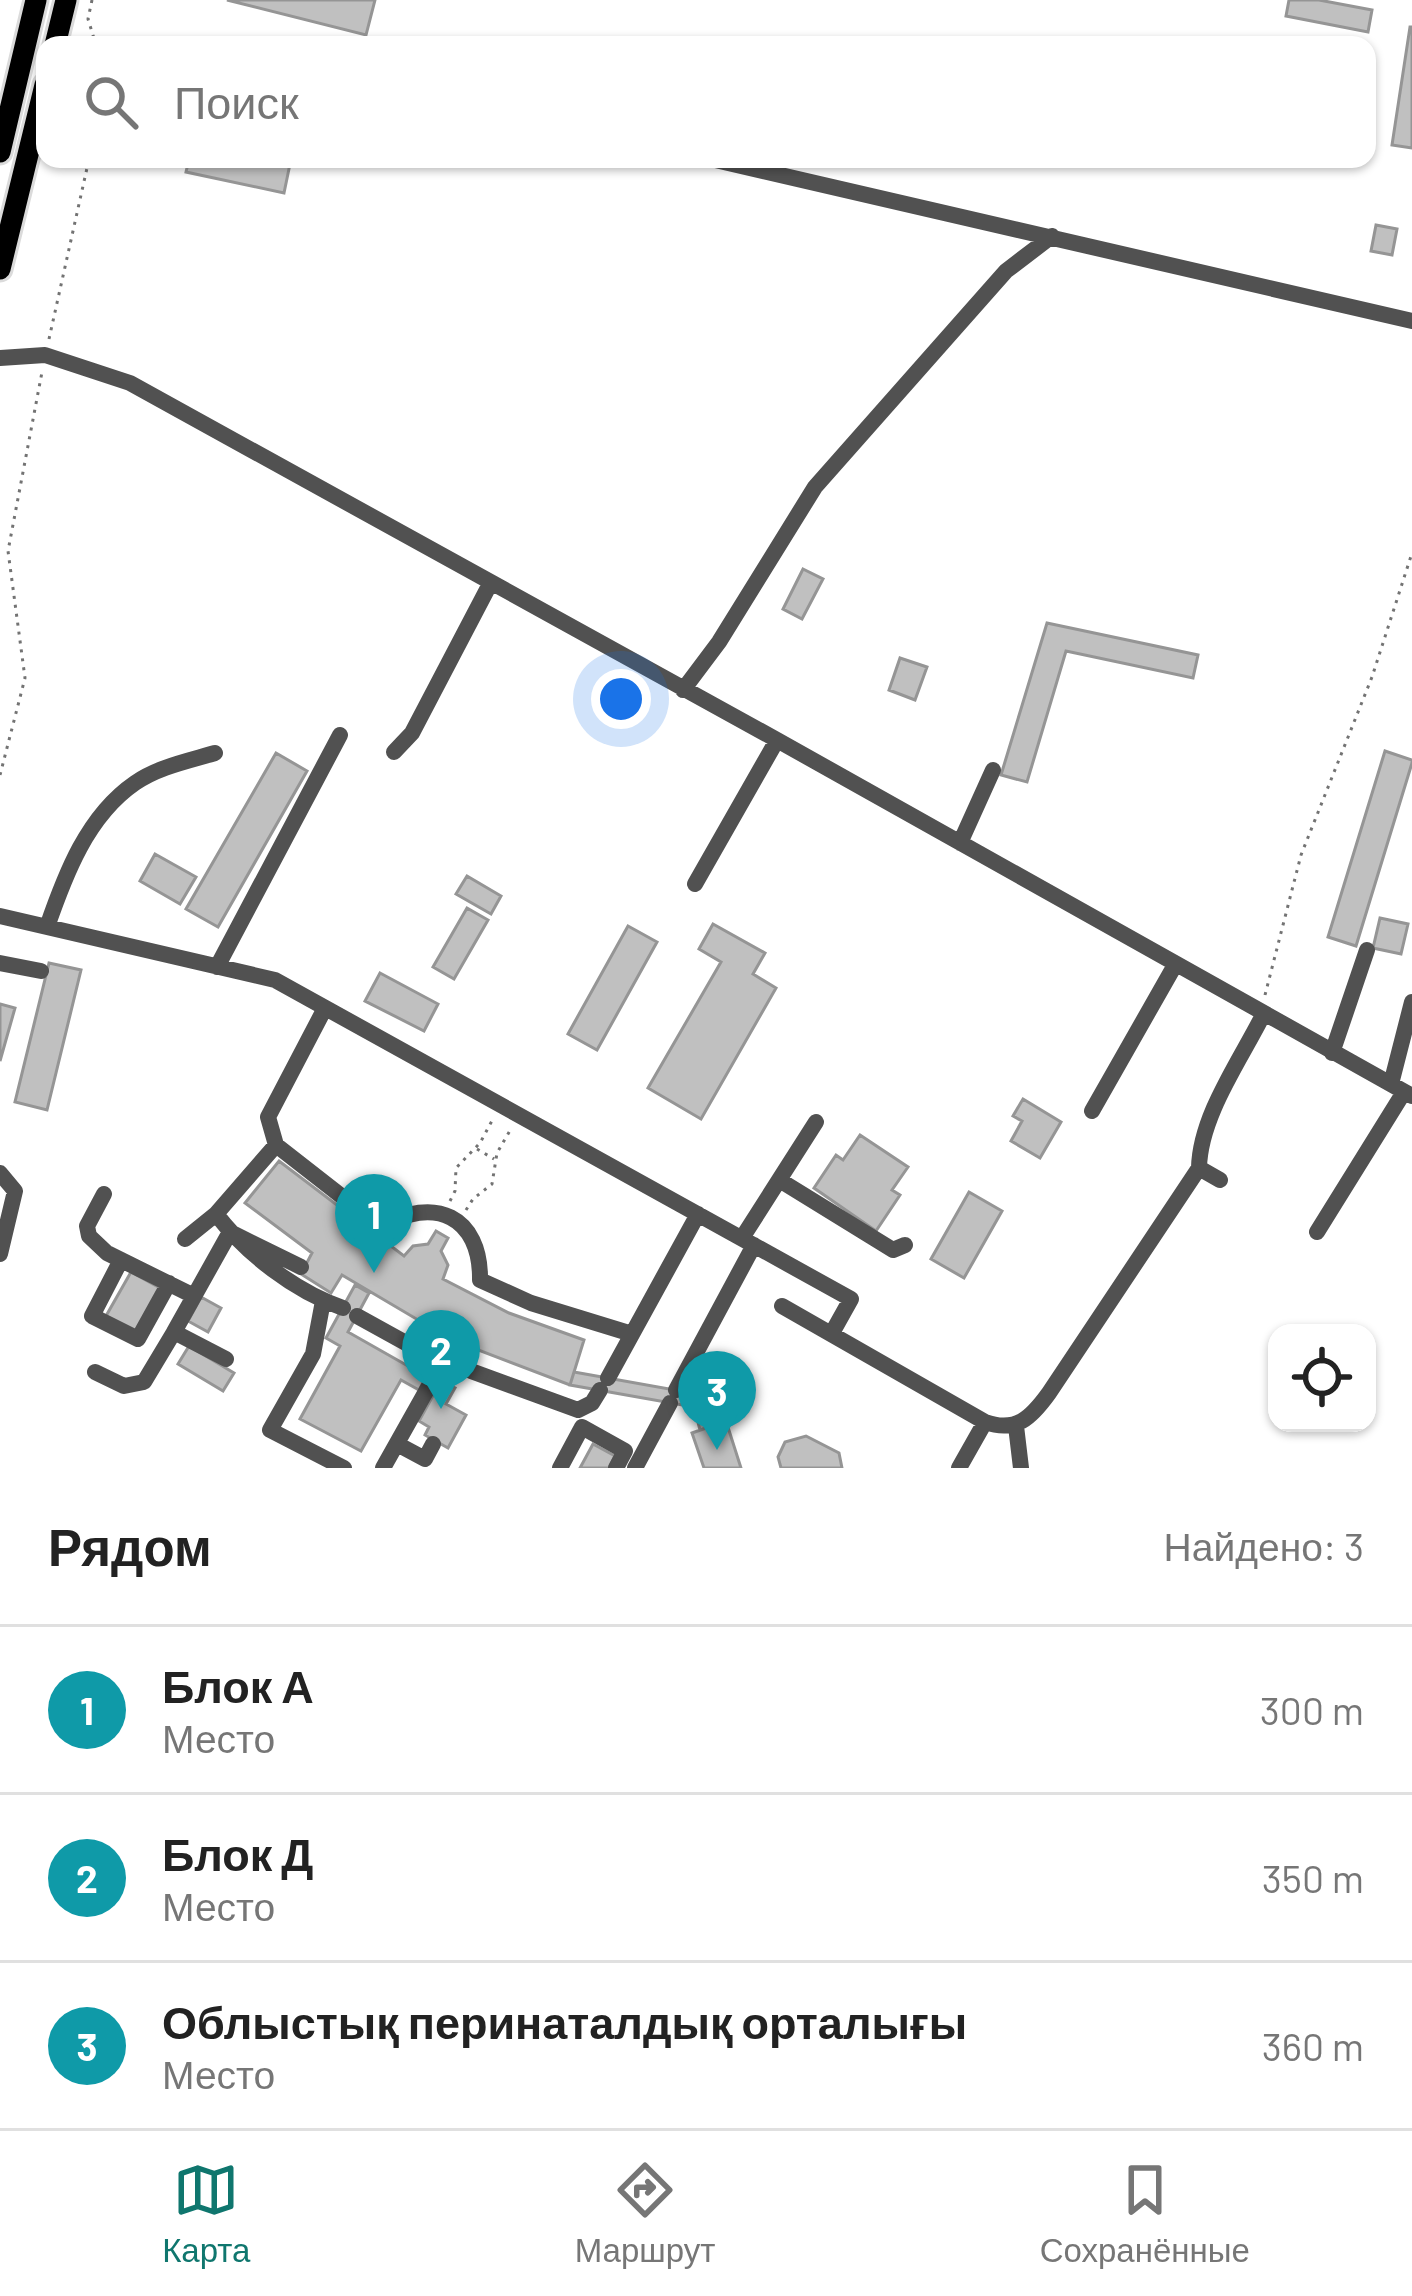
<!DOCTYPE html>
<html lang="ru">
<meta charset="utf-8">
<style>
:root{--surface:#fff;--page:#f2f2f2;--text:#222;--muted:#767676;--line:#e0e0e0;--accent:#0f766e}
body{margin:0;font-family:Barlow,sans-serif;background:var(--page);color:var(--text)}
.controls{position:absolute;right:36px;bottom:36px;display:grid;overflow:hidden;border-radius:24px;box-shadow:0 3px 9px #0004}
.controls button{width:108px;height:108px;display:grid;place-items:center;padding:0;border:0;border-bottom:3px solid var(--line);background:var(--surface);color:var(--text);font:60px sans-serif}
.you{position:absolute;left:621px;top:699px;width:42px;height:42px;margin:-30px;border:9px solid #fff;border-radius:50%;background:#1a73e8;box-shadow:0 0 0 18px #1a73e833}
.badge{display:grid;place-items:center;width:78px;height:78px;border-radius:50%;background:var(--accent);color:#fff;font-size:39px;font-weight:700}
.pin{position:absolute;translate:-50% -99px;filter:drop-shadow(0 3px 6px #0008)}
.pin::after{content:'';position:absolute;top:63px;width:42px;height:36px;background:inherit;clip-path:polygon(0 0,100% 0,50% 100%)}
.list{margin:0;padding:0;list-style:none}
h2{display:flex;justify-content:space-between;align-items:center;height:156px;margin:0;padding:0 48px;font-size:51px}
h2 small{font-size:39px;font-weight:400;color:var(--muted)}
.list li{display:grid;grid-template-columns:78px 1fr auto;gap:36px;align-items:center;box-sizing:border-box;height:168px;padding:0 48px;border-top:3px solid var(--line)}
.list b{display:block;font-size:45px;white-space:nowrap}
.list p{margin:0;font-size:39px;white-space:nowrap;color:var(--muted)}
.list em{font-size:39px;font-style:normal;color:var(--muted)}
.icon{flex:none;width:66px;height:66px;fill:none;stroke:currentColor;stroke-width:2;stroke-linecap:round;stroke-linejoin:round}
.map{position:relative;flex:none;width:1412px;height:1468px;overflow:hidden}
.search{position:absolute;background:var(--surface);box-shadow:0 3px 9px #0004;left:36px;right:36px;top:36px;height:132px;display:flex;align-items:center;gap:30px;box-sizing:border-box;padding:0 42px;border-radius:24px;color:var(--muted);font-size:45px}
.sheet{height:660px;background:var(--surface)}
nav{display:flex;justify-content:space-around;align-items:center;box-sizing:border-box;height:168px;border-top:3px solid var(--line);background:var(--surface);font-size:33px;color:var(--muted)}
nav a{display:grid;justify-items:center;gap:6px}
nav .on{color:var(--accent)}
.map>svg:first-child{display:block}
</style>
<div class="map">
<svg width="1412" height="1468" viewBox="0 0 1412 1468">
<rect width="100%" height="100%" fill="#fff"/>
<path fill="#c0c0c0" stroke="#959595" stroke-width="3" d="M227,0H375L366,35Z
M1289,0H1319L1372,10L1368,32L1286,16Z
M1410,27H1412V148L1392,145Z
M189,159H291L284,193L186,172Z
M1376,225L1397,229L1392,255L1371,251Z
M803,569L823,579L802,619L783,609Z
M1047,623L1198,655L1193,678L1066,651L1027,782L1001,775Z
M900,658L927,667L915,700L889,690Z
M1385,751L1412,760V763L1356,946L1328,937Z
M276,753L307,771L218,927L186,909Z
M155,854L196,877L180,904L140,881Z
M467,876L501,896L491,914L456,894Z
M467,908L488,920L454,979L433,967Z
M1380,918L1408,924L1401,954L1373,948Z
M713,924L765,953L753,974L776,988L701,1119L648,1088L721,962L699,949Z
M628,926L657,942L597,1050L568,1034Z
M49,963L81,970L47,1110L15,1102Z
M380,973L438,1004L424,1031L365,1001Z
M0,1004L15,1008L0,1061Z
M1023,1099L1061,1122L1040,1158L1011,1141L1022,1121L1013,1116Z
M860,1135L908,1167L892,1190L900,1195L876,1231L814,1188L836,1155L843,1160Z
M279,1161L404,1256L413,1246L428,1244L436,1231L448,1238L441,1251L448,1265L443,1279L509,1313L584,1340L570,1385L452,1340L342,1275L331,1293L301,1274L312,1253L245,1203Z
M969,1192L1002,1211L964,1278L931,1259Z
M131,1272L160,1288L135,1332L106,1316Z
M355,1285L369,1293L348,1332L415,1370L436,1332L448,1338L419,1390L401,1380L361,1451L300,1419L340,1346L326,1338Z
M201,1297L221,1308L208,1332L188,1321Z
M189,1346L234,1373L223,1391L178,1364Z
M574,1372L703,1395L712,1426L700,1430L694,1407L570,1385Z
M441,1381L455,1388L446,1404L466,1415L448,1448L425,1435L429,1427L419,1421Z
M726,1421L741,1468H704L692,1433Z
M806,1436L839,1453L842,1468H781L778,1457L785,1442Z
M593,1444L615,1456L609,1468H580Z"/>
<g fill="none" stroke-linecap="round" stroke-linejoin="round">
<defs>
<path id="major" d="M55,45L66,0
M0,152L36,0
M0,269L45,85"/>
</defs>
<use href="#major" stroke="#dbdbdb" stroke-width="27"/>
<path stroke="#737373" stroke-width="3" stroke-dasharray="3 6" stroke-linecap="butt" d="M92,0L88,19L96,45
M49,339L89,159
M0,775L25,678L8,551L42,372
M1265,995L1301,855L1372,677L1412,553
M477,1149L494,1159
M450,1201L455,1191L456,1168L480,1143L494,1117
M466,1210L473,1199L492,1184L497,1153L512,1127"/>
<path stroke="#515151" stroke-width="16" d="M711,159L1412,321
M0,358L45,355L130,383L777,740L1412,1096
M683,690L719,642L815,487L1006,271L1052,236
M394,752L412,733L490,584
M960,843L993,770
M695,884L777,740
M0,916L275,980L851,1299L832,1333
M47,927C65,875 87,816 135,783C158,767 188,761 215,753
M0,963L41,971
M217,967L340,735
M325,1008L268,1117L276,1145L381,1227C434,1195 481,1216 480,1280L531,1303L632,1334
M1332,1053L1367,950
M1391,1084L1412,1002
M1092,1111L1175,965
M276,1145L216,1214C247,1254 294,1291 343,1308
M0,1173L15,1191L0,1254
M1220,1180L1199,1168C1200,1116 1240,1061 1263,1015
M781,1181L893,1250L905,1245
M104,1194L87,1226L89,1236L107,1253L194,1296
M1317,1232L1404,1092
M742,1238L816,1122
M185,1239L216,1214
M121,1260L92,1316L138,1339L169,1283
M323,1301L313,1354L270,1430L344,1468
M782,1306L985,1422C1016,1433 1031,1418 1049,1393L1199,1168
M357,1316L424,1353
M226,1359L174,1332L230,1232L301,1267
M471,1371L578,1410L592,1403L600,1390
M95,1372L124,1386L144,1382L174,1332
M608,1378L698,1214
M676,1390L754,1245
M1016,1426L1021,1468
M397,1444L425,1459L433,1444
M383,1468L442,1363L436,1360
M560,1468L582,1427L625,1451L616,1468
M635,1468L670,1403
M959,1468L985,1422"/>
<use href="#major" stroke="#000" stroke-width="21"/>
</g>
</svg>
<div class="controls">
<button><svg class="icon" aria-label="locate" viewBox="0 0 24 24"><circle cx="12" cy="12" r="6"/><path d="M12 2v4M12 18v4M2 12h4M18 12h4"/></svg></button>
</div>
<div class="you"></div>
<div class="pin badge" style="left:374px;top:1273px;background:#0f9aa8">1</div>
<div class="pin badge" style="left:441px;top:1409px;background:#0f9aa8">2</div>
<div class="pin badge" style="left:717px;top:1450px;background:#0f9aa8">3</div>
<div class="search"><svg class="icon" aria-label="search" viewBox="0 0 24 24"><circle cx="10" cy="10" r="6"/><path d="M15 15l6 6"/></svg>Поиск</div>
</div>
<section class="sheet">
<h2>Рядом<small>Найдено: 3</small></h2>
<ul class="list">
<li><span class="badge" style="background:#0f9aa8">1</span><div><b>Блок А</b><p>Место</p></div><em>300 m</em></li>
<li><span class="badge" style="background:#0f9aa8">2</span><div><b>Блок Д</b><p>Место</p></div><em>350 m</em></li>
<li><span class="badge" style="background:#0f9aa8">3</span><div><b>Облыстық перинаталдық орталығы</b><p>Место</p></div><em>360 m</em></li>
</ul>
</section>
<nav>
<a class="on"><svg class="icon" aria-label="map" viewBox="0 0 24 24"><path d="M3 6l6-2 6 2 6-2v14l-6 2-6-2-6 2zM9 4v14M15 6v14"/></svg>Карта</a>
<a><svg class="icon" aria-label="directions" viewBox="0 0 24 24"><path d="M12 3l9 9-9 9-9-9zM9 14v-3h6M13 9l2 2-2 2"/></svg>Маршрут</a>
<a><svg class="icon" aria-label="saved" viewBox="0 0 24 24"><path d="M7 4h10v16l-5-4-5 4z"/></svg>Сохранённые</a>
</nav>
